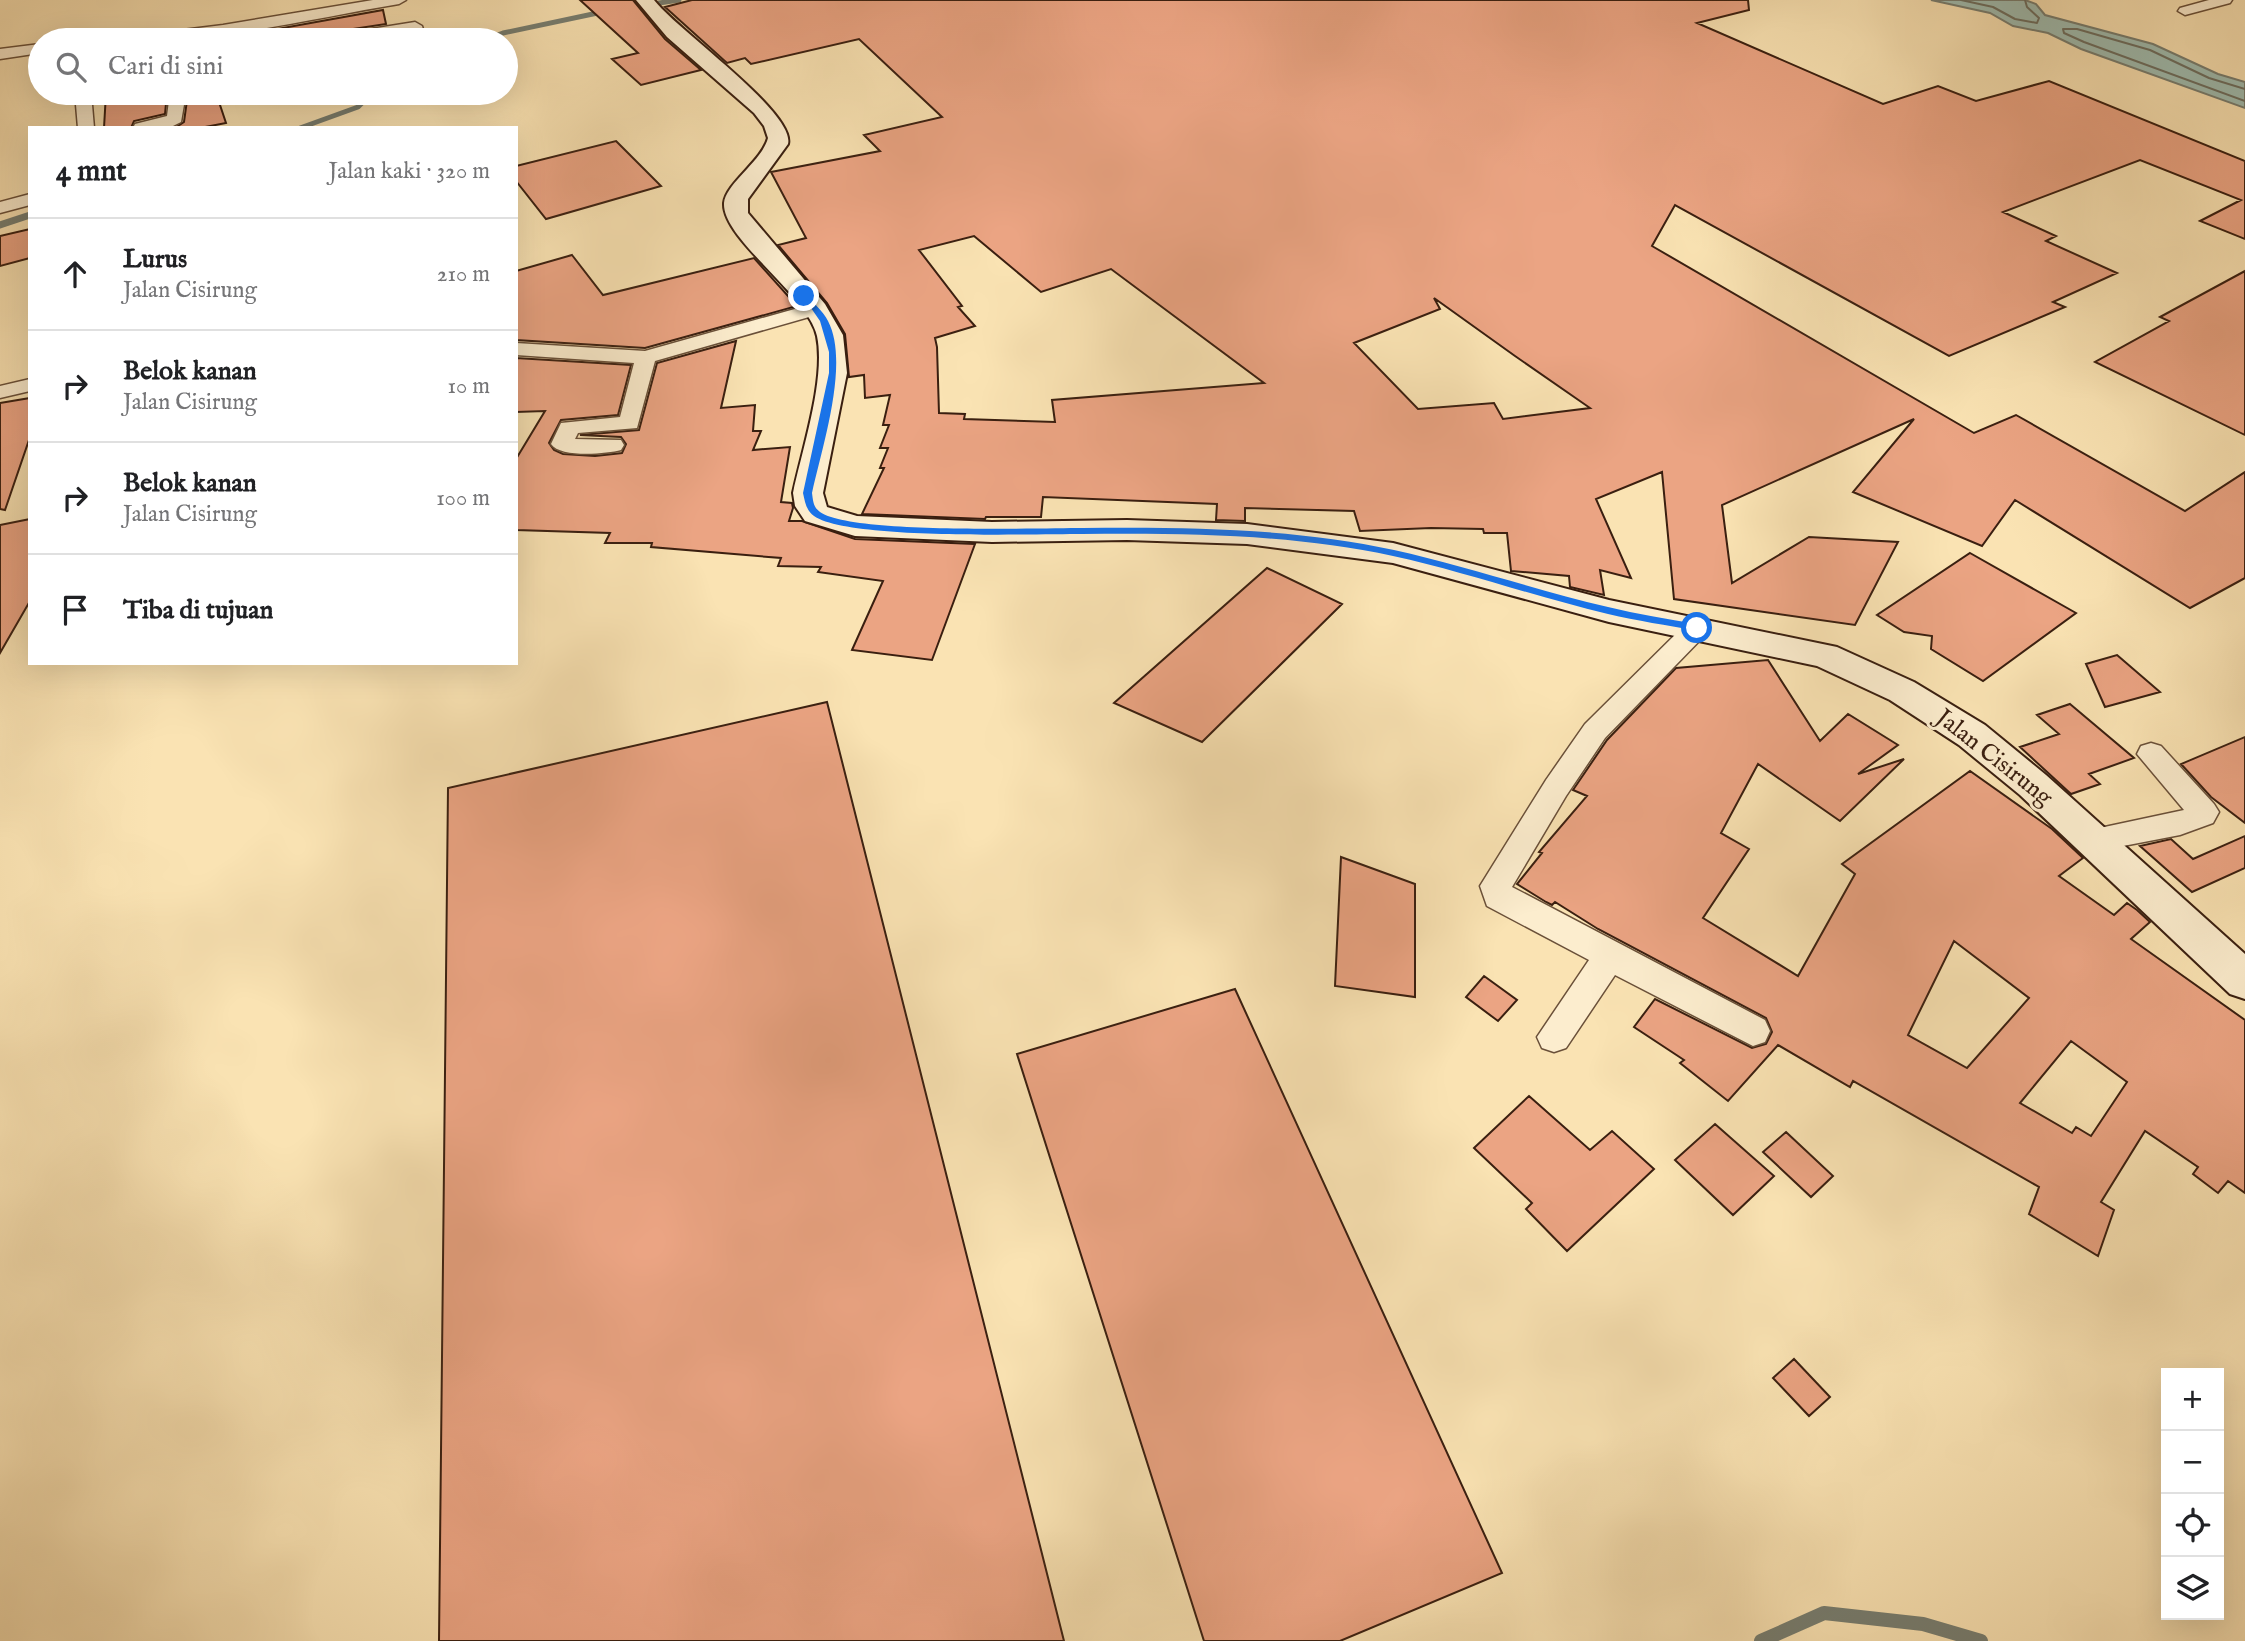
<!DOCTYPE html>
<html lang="id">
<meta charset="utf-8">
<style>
:root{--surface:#fff;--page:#f6f6f6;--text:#202124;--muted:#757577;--line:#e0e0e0}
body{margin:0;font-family:"IM FELL English",serif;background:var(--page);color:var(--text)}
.controls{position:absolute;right:21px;bottom:21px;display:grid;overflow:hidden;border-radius:0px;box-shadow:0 7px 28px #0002}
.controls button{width:63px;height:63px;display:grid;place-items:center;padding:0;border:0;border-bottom:2px solid var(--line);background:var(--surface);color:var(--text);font:35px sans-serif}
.stop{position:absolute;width:21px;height:21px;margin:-16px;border:5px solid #1a73e8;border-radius:50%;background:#fff}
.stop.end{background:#1a73e8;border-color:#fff;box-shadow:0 2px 7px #0008}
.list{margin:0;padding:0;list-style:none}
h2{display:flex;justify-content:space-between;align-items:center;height:91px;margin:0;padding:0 28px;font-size:30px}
h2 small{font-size:23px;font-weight:400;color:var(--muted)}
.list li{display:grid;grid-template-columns:46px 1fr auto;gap:21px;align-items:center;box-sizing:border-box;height:112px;padding:0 28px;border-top:2px solid var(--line)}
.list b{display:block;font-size:26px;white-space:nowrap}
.list p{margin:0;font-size:23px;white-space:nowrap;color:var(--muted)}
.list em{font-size:23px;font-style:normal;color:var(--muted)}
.icon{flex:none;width:38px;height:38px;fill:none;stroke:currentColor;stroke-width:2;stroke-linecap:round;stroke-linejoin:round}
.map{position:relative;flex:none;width:2245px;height:1641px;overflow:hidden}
.search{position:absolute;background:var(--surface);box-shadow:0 7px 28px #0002;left:28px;top:28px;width:490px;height:77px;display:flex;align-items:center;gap:18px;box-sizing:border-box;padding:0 24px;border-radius:38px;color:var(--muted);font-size:26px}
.panel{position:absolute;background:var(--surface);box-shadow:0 7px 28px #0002;left:28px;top:126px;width:490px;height:539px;border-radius:0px}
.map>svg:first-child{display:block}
</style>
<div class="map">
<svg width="2245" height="1641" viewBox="0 0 2245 1641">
<rect width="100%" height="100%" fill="#fae3b3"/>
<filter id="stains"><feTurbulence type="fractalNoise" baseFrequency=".00286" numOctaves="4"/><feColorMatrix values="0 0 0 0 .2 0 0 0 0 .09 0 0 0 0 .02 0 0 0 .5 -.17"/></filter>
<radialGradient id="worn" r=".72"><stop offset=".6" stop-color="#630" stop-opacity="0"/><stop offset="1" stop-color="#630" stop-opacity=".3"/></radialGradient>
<path fill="#9fbdb1" stroke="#777e71" stroke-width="2" d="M1931,0H2025L2036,4L2045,15L2153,44L2218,74L2245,82V108L2081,49L2048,33L2013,26L1990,13Z"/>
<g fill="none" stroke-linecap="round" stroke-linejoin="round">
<path stroke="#6c6e60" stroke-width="2" d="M1961,0L1993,7L2015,19L2037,23L2039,18L2027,7L2025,0
M2245,89L2209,78L2150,50L2077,29H2063L2064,33L2084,42L2245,101"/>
<path stroke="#777e71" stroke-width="5" d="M626,8L679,0
M484,40L503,33L607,11
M300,128L358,107L372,93"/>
<path stroke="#777e71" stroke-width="7" d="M0,225L30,215"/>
<path stroke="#777e71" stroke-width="14" d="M1761,1641L1824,1613L1923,1624L1981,1641"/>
</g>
<path fill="#eba483" stroke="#3a1f10" stroke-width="2" fill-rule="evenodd" d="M580,0H633L665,39L701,70L641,85L612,59L638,53Z
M692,0H1748L1749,10L1697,23L1883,104L1938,86L1976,101L2049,81L2245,161V239L2200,221L2241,200L2140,160L2003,212L2056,236L2046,241L2117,273L2053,302L2065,307L1949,356L1675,205L1652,246L1974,433L2016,415L2185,511L2245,472V578L2190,608L2015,500L1982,546L1853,492L1914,419L1722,505L1732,583L1809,537L1898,542L1855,625L1674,599L1662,472L1596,499L1631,578L1600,570L1604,595L1570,587L1569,576L1511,571L1507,533H1484L1483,529L1431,528L1360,531L1354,511L1245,508V521L1216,520L1217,504L1043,497L1041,517H986L985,519L862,514L884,468H880L888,448H880L889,425H883L890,395L865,398L864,375L849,377L845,334L827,303L778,245L806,238L771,172L880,151L864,135L942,117L859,39L751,64L745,58L727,63L665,7ZM974,236L1041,292L1111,269L1264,383L1052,400L1055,422L964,419L965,414L939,413L937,347L935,338L975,326L958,307L962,306L919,250ZM1434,298L1515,356L1590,408L1503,419L1494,403L1418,409L1354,343L1440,309Z
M383,10L386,24L327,33L318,40H267L266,31Z
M106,93H167L165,114L134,121L131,128H104Z
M188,93H216L226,123L200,128H175L184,122Z
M616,141L661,186L546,219L516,181V166Z
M30,229V258L0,266V236Z
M572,255L603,295L754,258L797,306L645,348L516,340V271Z
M2245,271V435L2095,362L2169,321L2160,317Z
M736,341L721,408L755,405L753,431H761L753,450L790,447L781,502L792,503L793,508L789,521H802L855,539L975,544L932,660L852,650L883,581L818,572L821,567L778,566L781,558L651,547L652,543H605L610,533L516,530V459L545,411L516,412V358L631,365L618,415L561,420L549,443L554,450L563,454L595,456L622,453L626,444L621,437L580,435L639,430L657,363Z
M30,398V437L5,510L0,509V403Z
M30,519V601L0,653V525Z
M1970,553L2076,613L1983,681L1931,649L1932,636L1904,632L1877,615Z
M1267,568L1342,604L1202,742L1114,703Z
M2117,655L2160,692L2105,707L2086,664Z
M1768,660L1820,741L1848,714L1898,745L1858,774L1904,759L1840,821L1758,764L1721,833L1749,849L1703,918L1798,976L1855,874L1842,864L1970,771L2052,829L2083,858L2059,876L2114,915L2127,903L2137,910L2150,922L2131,939L2245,1020V1193L2228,1181L2218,1193L2193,1174L2198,1167L2145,1131L2101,1202L2114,1210L2098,1256L2029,1214L2039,1187L1853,1081L1850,1087L1778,1045L1728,1101L1680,1063L1684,1060L1634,1027L1655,999L1752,1048L1766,1044L1772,1032L1766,1018L1598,929L1555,902L1552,905L1546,902L1517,884L1542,853L1539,852L1587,796L1573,790L1607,740L1676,668ZM1954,941L2029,998L1967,1068L1908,1035ZM2071,1041L2127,1082L2091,1136L2076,1127L2072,1133L2020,1103Z
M827,702L1064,1641H439L448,788Z
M2070,704L2134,758L2089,774L2100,784L2071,794L2020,747L2059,734L2037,715Z
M2245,737V823L2211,797L2181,764Z
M2245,836V868L2192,892L2140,846L2171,839L2193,859Z
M1341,857L1415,884V997L1335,986Z
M1484,976L1517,1000L1498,1021L1466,997Z
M1235,989L1502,1573L1340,1641H1204L1017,1054Z
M1529,1096L1590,1150L1612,1131L1654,1169L1567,1251L1526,1209L1532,1203L1474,1148Z
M1715,1124L1774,1176L1733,1215L1675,1160Z
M1786,1132L1833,1176L1811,1197L1763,1152Z
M1794,1359L1830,1397L1809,1416L1773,1378Z"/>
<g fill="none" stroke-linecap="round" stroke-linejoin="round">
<defs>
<path id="minor" d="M373,0H406L399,4C314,18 211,44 127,40L134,36L223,25Z
M2209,0H2232L2230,3L2185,15L2178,11L2180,8Z
M415,22L422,26L426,40H412L409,31L353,40H320L327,36Z
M40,44V53L0,59V49Z
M75,93H91L94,128H78Z
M170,93H186L181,122L169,128H133L135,124L167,116Z
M30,194V205L0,213V202Z
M816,303L823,305L826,309L823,313L655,361L637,428L578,433L575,439L621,440L624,445L621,450C606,454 560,458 551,444L561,423L620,417L634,363L516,355V343L645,351Z
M30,379V391L0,398V386Z
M1697,619L1706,622L1710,628L1706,634L1605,738L1566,796L1512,887L1765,1020L1770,1031L1765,1042L1753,1046L1615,975L1566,1048L1554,1052L1542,1048L1537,1037L1589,960L1487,906L1480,886L1546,780L1585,724L1688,622Z
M2151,743L2161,746L2214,804L2219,812L2213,823L2180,835L2092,852L2081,848L2077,840L2081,832L2184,810L2137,754L2141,746Z"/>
<path id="secondary" d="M636,0H654C677,30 796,113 788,144L748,199V213L825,304L843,335L847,373L823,493L827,507L857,516L992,522L1127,520L1247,524L1393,543L1609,600L1837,647L1914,682L1985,725L2046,775L2245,954V999L2230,994L2020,795L1959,745L1890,700L1817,666L1609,622L1393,563L1247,544L1127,540L992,542L855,536L805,521L795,506L793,493C802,450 826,379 817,336C808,295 722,239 724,203C726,183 762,161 768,138L764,126L754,113L667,37Z"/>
</defs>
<use href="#minor" stroke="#6a5039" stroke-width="3"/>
<use href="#secondary" stroke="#3a1f10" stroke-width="4"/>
<use href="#minor" fill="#fcedce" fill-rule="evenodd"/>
<use href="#secondary" fill="#fcedce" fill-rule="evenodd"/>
</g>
<path fill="#1a73e8" d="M802,295H807C813,303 823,311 828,321C850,363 822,447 812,493C813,500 813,507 820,512C850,534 1036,528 1083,528C1185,527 1293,528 1394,550C1466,566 1536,590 1608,607C1637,614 1667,619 1697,624L1702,628L1697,631C1667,625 1637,621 1608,614C1536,597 1466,572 1393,556C1292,534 1185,533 1082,534C1032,534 848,540 814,516C806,510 805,502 803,493L829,373V352L820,321Z"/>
<g text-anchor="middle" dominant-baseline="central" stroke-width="6" stroke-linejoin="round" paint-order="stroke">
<g font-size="24" fill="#3a1f10" stroke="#fcedce">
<text transform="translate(1994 758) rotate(38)">Jalan Cisirung</text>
</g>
</g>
<rect width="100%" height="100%" filter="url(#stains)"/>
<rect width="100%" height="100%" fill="url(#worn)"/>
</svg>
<div class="controls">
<button>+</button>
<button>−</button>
<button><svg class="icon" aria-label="locate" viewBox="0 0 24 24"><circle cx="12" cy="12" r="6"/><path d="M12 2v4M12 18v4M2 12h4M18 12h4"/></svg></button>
<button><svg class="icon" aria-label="layers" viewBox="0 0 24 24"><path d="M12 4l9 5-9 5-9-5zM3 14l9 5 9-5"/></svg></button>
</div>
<div class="stop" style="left:1697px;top:628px"></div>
<div class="stop end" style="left:804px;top:296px"></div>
<div class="search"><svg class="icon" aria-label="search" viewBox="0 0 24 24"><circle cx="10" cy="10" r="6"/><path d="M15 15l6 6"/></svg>Cari di sini</div>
<section class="panel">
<h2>4 mnt<small>Jalan kaki · 320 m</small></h2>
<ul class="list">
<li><svg class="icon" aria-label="ahead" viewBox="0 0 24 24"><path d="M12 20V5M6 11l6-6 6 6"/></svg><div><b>Lurus</b><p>Jalan Cisirung</p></div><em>210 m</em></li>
<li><svg class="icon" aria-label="right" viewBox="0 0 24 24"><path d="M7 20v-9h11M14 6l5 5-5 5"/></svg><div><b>Belok kanan</b><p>Jalan Cisirung</p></div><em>10 m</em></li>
<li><svg class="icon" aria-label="right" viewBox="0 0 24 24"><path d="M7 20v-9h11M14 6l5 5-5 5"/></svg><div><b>Belok kanan</b><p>Jalan Cisirung</p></div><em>100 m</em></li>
<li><svg class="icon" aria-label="arrive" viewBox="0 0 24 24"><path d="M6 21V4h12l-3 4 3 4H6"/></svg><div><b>Tiba di tujuan</b></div></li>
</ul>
</section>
</div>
